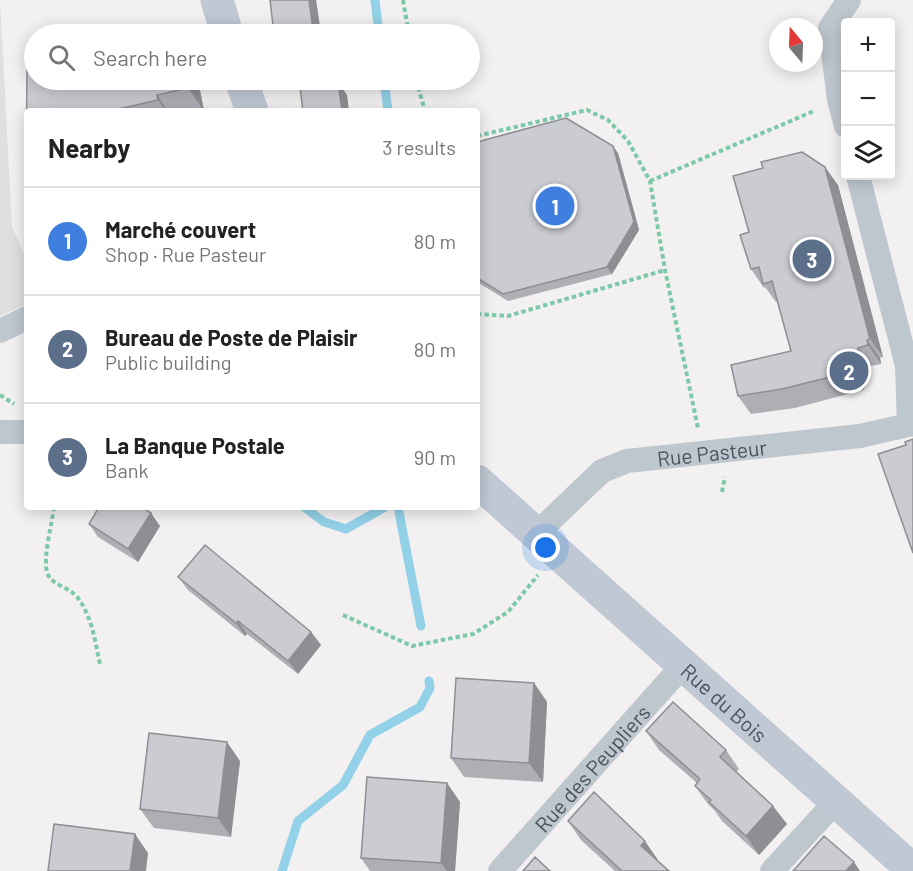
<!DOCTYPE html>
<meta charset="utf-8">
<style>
:root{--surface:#fff;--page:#f2f2f2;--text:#222;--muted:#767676;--line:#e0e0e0;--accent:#7c3aed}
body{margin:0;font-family:Barlow,sans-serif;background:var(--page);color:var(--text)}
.controls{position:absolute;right:18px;top:18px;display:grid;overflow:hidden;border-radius:6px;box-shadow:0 3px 15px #0003}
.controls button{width:54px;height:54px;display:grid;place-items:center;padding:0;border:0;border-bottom:2px solid var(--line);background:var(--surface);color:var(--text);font:30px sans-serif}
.compass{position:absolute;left:769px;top:18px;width:54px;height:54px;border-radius:50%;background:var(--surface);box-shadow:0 3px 15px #0003;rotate:341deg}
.you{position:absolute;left:546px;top:548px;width:21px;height:21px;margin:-15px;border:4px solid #fff;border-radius:50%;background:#1a73e8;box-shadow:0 0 0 9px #1a73e833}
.badge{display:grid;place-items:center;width:39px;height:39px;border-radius:50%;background:var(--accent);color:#fff;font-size:20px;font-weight:700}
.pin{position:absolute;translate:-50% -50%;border:3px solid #fff;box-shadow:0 2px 6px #0006}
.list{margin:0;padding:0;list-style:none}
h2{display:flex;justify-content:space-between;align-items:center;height:78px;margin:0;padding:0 24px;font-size:26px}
h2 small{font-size:20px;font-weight:400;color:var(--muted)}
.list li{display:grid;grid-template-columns:39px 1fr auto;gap:18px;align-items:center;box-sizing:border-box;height:108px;padding:0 24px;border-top:2px solid var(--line)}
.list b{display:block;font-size:22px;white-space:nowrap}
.list p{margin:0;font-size:20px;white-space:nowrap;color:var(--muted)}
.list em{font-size:20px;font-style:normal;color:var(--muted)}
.icon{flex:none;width:33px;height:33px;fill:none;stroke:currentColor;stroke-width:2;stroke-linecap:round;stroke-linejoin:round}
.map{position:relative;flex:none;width:913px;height:871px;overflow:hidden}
.search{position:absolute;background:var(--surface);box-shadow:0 3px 15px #0003;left:24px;top:24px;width:456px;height:66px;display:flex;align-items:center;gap:15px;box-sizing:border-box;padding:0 21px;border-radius:33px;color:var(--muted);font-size:22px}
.panel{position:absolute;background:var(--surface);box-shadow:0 3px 15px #0003;left:24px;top:108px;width:456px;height:402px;border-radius:6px}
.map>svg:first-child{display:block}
</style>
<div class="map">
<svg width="913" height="871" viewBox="0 0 913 871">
<rect width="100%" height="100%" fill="#f2f0f0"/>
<path fill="#e0dfdf" d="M0,0L12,227L27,261V304L0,316Z"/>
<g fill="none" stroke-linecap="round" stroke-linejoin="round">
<path stroke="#92d1e7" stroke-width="9" d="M375,0L379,34
M384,80L388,111
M304,507L324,522L346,529L385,507
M398,507L421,626
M282,871L298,821L343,785L370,735L420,707L430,688L429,681"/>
<path stroke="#7cc9a7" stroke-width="4" stroke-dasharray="4.5 3" stroke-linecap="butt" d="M403,0L409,34
M416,80L425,111
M477,136L587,110L608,120L628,141L650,181L665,270L698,428
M650,181L814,111
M477,314L508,316L665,270
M0,395L14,404
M722,492L725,477
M54,507C52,524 43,556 47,572C50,585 70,587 78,598C92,617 95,641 100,664
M343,615L412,646L473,634L508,612L538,575"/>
<g stroke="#bfc7ce" stroke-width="24">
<path d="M846,126L839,100L830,28L849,0"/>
<path d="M858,176L907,366L909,425"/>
<path d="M0,331L27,318"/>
<path d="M0,432H27"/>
<path id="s1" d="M537,533L602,471L627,461L860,436L913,424"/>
<path id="s2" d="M500,871L684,664"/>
<path d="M772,871L837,800"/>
</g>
<g stroke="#bfc8d3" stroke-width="33">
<path d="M217,0L227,34"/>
<path d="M241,80L252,111"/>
<path id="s3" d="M477,481L913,870"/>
</g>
</g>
<path fill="#aeafb5" d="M316,0L321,34H274Z
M27,59H34V80H198L204,111H27V204L26,203Z
M477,142L618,153L639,230L612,274L508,301L477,282Z
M838,185L883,357L880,358L881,364L871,366L869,381L863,390L795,408L751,414L738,396L791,351L777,302H776L765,287L764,288L751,269L749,232Z
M89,524L160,526L138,562L98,537Z
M178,577L311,632L321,645L298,674L247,634L245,636L188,590Z
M534,683L547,702L543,782L464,777L451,758Z
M646,731L726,750L739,769L736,772L787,824L759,855L722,821L715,811L708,804L695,786L697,783L659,750Z
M240,761L231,837L154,828L140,809Z
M447,783L460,802L455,871H370L361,858Z
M568,821L658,860V861L669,871H615L581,840Z"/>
<path fill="#8d8f93" d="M309,0H316L321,34H316L313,30Z
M186,80H198L204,111L188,88Z
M338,82L347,95L349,111H342Z
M157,95L168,111H166L158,100Z
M613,146L618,153L639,230L612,274L607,267Z
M825,167L838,185L883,357L870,339Z
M867,340L880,358L881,364L868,345Z
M858,348L871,366L869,381L863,390L850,372Z
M151,513L160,526L138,562L128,549Z
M238,621L247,634L245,636L236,623Z
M311,632L321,645L298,674L288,661Z
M534,683L547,702L543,782L529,763Z
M227,742L240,761L231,837L218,818Z
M447,783L460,802L455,871H447L441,863Z
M773,806L787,824L759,855L746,836Z
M135,834L148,853L146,871H130Z
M645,841L658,860L655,865L641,846Z
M854,862L860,871H846Z"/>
<path fill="#caccd2" stroke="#8d8f93" stroke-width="1.5" d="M270,0H309L313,30L281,34H274Z
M27,59H34V80H186L188,88L157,95L158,100L110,111H27V203H26Z
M338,82L342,111H303L300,87Z
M566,118L613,146L634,222L607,267L503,294L477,278V142Z
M802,152L825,167L870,339L867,340L868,345L858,348L856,363L850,372L782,389L738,396L731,365L791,351L772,281L763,284L759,267L751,269L740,235L749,232L733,176L763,168L761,162Z
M913,439V553L878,454L906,445L905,442Z
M99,507H141L151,513L128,549L89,524Z
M205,545L311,632L288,661L238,621L236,623L178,577Z
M456,678L534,683L529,763L451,758Z
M673,702L726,750L720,757L773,806L746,836L709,802L711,800L695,786L700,779L646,731Z
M149,733L227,742L218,818L140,809Z
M367,777L447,783L441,863L361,858Z
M594,792L645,841L641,846L669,871H622L568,821Z
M54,824L135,834L130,871H48Z
M824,836L854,862L846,871H793Z
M535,857L550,871H523Z"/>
<g text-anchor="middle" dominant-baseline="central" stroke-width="6" stroke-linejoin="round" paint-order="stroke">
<g font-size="21" fill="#49525d" stroke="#fff">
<text stroke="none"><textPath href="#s1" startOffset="202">Rue Pasteur</textPath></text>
<text stroke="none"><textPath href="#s3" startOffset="332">Rue du Bois</textPath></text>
<text stroke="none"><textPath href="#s2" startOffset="138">Rue des Peupliers</textPath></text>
</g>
</g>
</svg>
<div class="controls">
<button>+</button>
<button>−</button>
<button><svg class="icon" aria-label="layers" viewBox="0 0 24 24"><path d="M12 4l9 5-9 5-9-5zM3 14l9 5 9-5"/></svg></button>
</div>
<svg class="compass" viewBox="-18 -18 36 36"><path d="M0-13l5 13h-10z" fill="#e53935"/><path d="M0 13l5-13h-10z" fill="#767676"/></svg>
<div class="you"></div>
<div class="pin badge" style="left:555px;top:206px;background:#3f7fe0">1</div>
<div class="pin badge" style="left:849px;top:371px;background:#5c6f8a">2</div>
<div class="pin badge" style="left:812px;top:259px;background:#5c6f8a">3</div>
<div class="search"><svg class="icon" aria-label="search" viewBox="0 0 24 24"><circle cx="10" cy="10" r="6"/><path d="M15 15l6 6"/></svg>Search here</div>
<section class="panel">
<h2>Nearby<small>3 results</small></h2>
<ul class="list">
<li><span class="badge" style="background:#3f7fe0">1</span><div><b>Marché couvert</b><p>Shop · Rue Pasteur</p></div><em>80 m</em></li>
<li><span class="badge" style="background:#5c6f8a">2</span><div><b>Bureau de Poste de Plaisir</b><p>Public building</p></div><em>80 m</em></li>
<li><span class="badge" style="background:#5c6f8a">3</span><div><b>La Banque Postale</b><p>Bank</p></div><em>90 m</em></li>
</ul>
</section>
</div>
